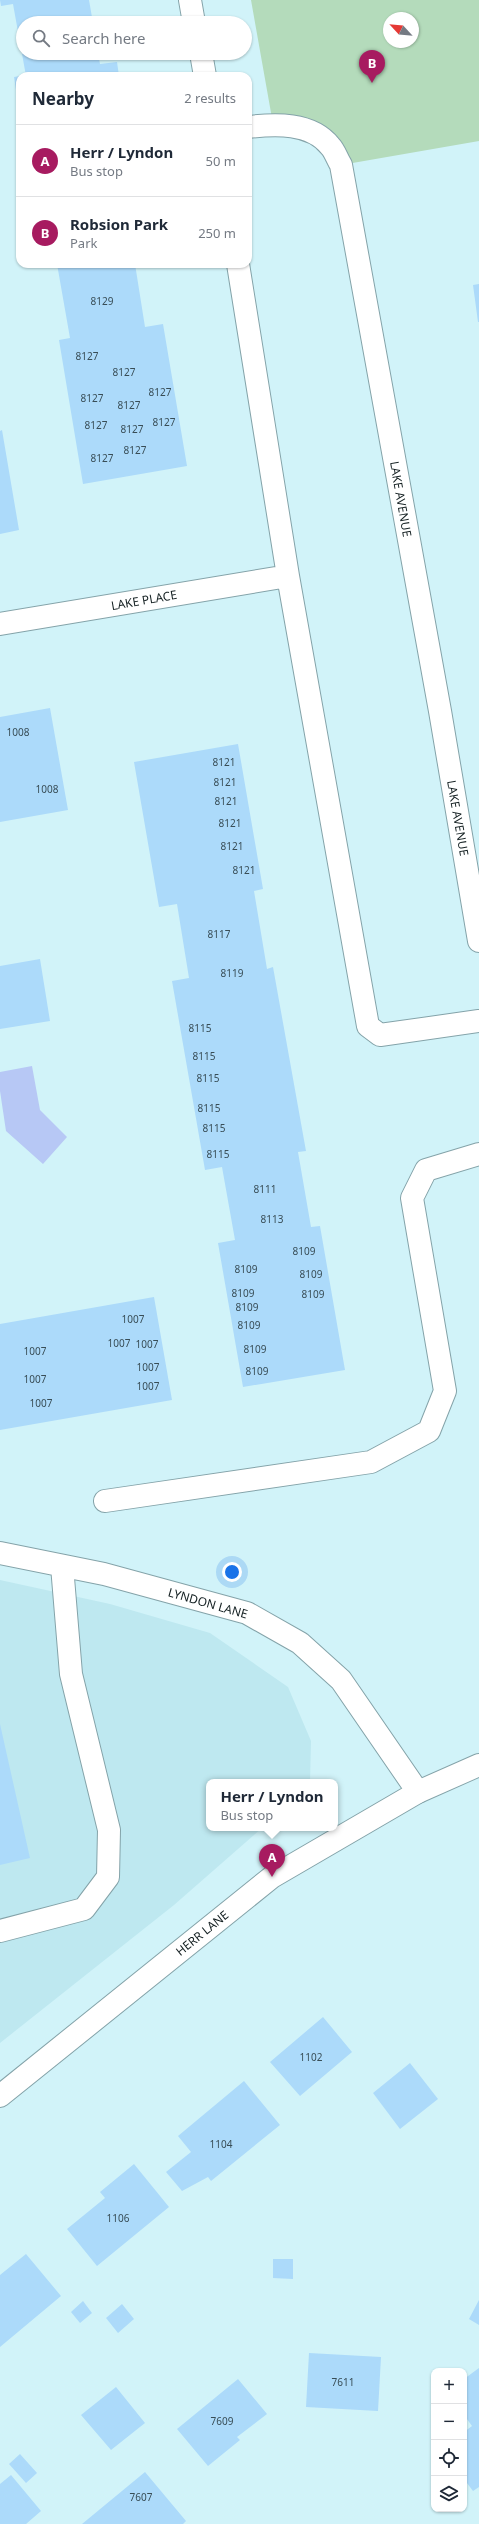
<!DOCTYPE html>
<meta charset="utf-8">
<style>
:root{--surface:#fff;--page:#f6f6f7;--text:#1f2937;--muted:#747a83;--line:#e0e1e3;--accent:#a71b60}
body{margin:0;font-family:"Noto Sans",sans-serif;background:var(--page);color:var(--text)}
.controls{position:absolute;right:12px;bottom:12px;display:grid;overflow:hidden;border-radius:8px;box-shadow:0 1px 3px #0004}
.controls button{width:36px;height:36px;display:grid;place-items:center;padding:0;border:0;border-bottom:1px solid var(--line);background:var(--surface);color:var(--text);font:20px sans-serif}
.compass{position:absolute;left:383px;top:12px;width:36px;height:36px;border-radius:50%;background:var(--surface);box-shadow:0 1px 3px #0004;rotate:296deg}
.you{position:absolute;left:232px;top:1572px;width:14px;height:14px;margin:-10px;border:3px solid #fff;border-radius:50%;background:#1a73e8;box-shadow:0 0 0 6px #1a73e833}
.badge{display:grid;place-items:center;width:26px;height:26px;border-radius:50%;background:var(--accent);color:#fff;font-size:13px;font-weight:700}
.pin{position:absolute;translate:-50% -33px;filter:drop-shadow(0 1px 2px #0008)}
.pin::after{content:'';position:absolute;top:21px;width:14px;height:12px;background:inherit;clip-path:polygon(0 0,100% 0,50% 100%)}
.popup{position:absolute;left:206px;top:1779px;width:132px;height:52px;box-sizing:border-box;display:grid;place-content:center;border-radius:8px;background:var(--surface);filter:drop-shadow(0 1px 3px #0005);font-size:13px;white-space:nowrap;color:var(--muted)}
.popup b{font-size:15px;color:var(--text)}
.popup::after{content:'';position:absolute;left:50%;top:100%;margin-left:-8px;border:8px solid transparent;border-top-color:var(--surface)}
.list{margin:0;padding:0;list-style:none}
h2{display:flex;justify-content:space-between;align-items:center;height:52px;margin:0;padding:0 16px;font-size:17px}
h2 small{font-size:13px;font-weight:400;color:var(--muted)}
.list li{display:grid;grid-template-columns:26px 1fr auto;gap:12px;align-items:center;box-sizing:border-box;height:72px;padding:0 16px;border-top:1px solid var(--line)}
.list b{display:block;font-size:15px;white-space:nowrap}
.list p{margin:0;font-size:13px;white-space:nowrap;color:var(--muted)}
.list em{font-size:13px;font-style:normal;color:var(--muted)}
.icon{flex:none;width:22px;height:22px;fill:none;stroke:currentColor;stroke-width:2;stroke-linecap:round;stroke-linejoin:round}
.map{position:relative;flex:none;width:479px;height:2524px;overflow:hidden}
.search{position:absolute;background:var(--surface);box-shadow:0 1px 3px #0004;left:16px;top:16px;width:236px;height:44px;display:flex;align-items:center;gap:10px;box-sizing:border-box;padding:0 14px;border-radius:22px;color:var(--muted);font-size:15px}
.panel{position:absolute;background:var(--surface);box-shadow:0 1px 3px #0004;left:16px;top:72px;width:236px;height:196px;border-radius:12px}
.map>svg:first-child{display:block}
</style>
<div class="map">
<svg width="479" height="2524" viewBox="0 0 479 2524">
<rect width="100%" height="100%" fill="#d1f3f9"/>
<path fill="#bee8f0" d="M0,1580L110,1604L210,1633L288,1687L311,1741L310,1782H209V1828H262L174,1905L0,2043Z"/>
<path fill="#b4dbbb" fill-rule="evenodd" d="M251,0H479V141L341,165L330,146L273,124ZM389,18H413V42H389Z"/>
<path fill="#b7c8f5" d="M32,1066L40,1110L67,1137L43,1164L6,1131L0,1091V1072Z"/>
<path fill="#acdafa" d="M0,0H89L93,23H23V53H98L100,64L117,62L119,76H26L13,4L1,6Z
M20,76V108H19L14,77Z
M57,264H135L145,327L163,324L187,466L83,484L59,340L70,338Z
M479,284V322H478L473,285Z
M2,430L19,530L0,534V431Z
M50,708L68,810L0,822V717Z
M238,744L263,889L254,891L267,969L273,967L306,1151L298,1152L311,1227L320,1226L345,1370L243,1387L218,1243L235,1240L222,1167L205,1170L172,981L189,978L177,904L159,907L134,762Z
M40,959L50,1021L0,1029V966Z
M154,1297L172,1400L0,1430V1324Z
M0,1724L30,1858L0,1865Z
M323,2017L352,2052L300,2096L270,2062Z
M410,2063L438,2099L400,2129L373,2093Z
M244,2081L280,2125L211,2181L208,2177L182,2191L166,2172L191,2152L178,2136Z
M134,2164L169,2207L97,2266L67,2229L105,2198L100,2192Z
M26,2254L61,2296L0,2347V2275Z
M273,2259H293V2279L273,2278Z
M479,2300V2325L469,2319Z
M83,2301L92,2313L80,2323L71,2312Z
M122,2304L134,2319L118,2333L106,2318Z
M309,2353L381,2357L378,2411L306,2407Z
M479,2368V2487L473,2491L464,2479V2432L472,2426L464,2415V2379Z
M238,2379L267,2414L237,2437L240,2440L208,2466L177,2429Z
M116,2387L145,2423L111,2450L81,2415Z
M20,2454L37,2473L26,2483L9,2464Z
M145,2472L186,2521L183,2524H82Z
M11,2475L41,2511L26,2524H0V2484Z"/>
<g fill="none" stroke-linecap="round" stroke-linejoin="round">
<defs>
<path id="minor" d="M190,0L194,23
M201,53L205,76
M248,127C275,124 311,122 330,146C335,151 337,159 341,165L440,711L479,941
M238,264L288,576L368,1026L380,1035L479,1021
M0,624L288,576
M105,1501L371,1462L429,1431L445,1391L412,1198L426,1170L479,1154
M0,1553L104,1574L247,1613L300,1643L341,1680L418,1792
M0,1931L84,1909L108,1877L109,1830L71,1674L62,1566"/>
<path id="major" d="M0,2096L272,1877L418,1792L479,1765"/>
</defs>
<use href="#minor" stroke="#84a3a9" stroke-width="24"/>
<use href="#major" stroke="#84a3a9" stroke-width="24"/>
<use href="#minor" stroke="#fff" stroke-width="22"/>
<use href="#major" stroke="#fff" stroke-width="22"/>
</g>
<g text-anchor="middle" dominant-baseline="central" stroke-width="3" stroke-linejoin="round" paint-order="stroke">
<g font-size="10" fill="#384d56">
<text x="102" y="301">8129</text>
<text x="87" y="356">8127</text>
<text x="124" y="372">8127</text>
<text x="160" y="392">8127</text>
<text x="92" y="398">8127</text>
<text x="129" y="405">8127</text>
<text x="164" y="422">8127</text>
<text x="96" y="425">8127</text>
<text x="132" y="429">8127</text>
<text x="135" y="450">8127</text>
<text x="102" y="458">8127</text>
<text x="18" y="732">1008</text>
<text x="224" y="762">8121</text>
<text x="225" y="782">8121</text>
<text x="47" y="789">1008</text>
<text x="226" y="801">8121</text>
<text x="230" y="823">8121</text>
<text x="232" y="846">8121</text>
<text x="244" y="870">8121</text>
<text x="219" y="934">8117</text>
<text x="232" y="973">8119</text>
<text x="200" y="1028">8115</text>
<text x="204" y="1056">8115</text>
<text x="208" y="1078">8115</text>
<text x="209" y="1108">8115</text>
<text x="214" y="1128">8115</text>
<text x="218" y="1154">8115</text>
<text x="265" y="1189">8111</text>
<text x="272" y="1219">8113</text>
<text x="304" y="1251">8109</text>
<text x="246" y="1269">8109</text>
<text x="311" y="1274">8109</text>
<text x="243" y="1293">8109</text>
<text x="313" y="1294">8109</text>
<text x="247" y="1307">8109</text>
<text x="133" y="1319">1007</text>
<text x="249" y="1325">8109</text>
<text x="119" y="1343">1007</text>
<text x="147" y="1344">1007</text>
<text x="255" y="1349">8109</text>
<text x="35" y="1351">1007</text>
<text x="148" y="1367">1007</text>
<text x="257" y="1371">8109</text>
<text x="35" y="1379">1007</text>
<text x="148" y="1386">1007</text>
<text x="41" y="1403">1007</text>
<text x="311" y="2057">1102</text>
<text x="221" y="2144">1104</text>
<text x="118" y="2218">1106</text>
<text x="343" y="2382">7611</text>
<text x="222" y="2421">7609</text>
<text x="141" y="2497">7607</text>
</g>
<g font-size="12" fill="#121e20" stroke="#fff">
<text transform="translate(401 499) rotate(80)">LAKE AVENUE</text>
<text transform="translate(144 600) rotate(-10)">LAKE PLACE</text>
<text transform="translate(458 818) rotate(80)">LAKE AVENUE</text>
<text transform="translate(208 1603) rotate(16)">LYNDON LANE</text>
<text transform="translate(202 1933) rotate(-39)">HERR LANE</text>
</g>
</g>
</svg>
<div class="controls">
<button>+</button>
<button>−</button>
<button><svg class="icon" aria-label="locate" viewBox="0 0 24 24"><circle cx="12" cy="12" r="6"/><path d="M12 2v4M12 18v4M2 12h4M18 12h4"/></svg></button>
<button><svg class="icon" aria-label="layers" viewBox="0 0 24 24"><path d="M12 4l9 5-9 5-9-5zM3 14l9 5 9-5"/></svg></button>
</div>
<svg class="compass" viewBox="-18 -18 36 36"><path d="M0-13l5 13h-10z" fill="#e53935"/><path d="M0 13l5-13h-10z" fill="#747a83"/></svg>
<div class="you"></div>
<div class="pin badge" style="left:272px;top:1877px">A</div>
<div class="popup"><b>Herr / Lyndon</b>Bus stop</div>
<div class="pin badge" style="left:372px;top:83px">B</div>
<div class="search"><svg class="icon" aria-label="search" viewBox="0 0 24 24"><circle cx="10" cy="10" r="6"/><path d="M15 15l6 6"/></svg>Search here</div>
<section class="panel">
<h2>Nearby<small>2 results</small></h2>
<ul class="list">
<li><span class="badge">A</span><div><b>Herr / Lyndon</b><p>Bus stop</p></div><em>50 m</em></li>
<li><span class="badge">B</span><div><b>Robsion Park</b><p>Park</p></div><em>250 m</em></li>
</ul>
</section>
</div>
